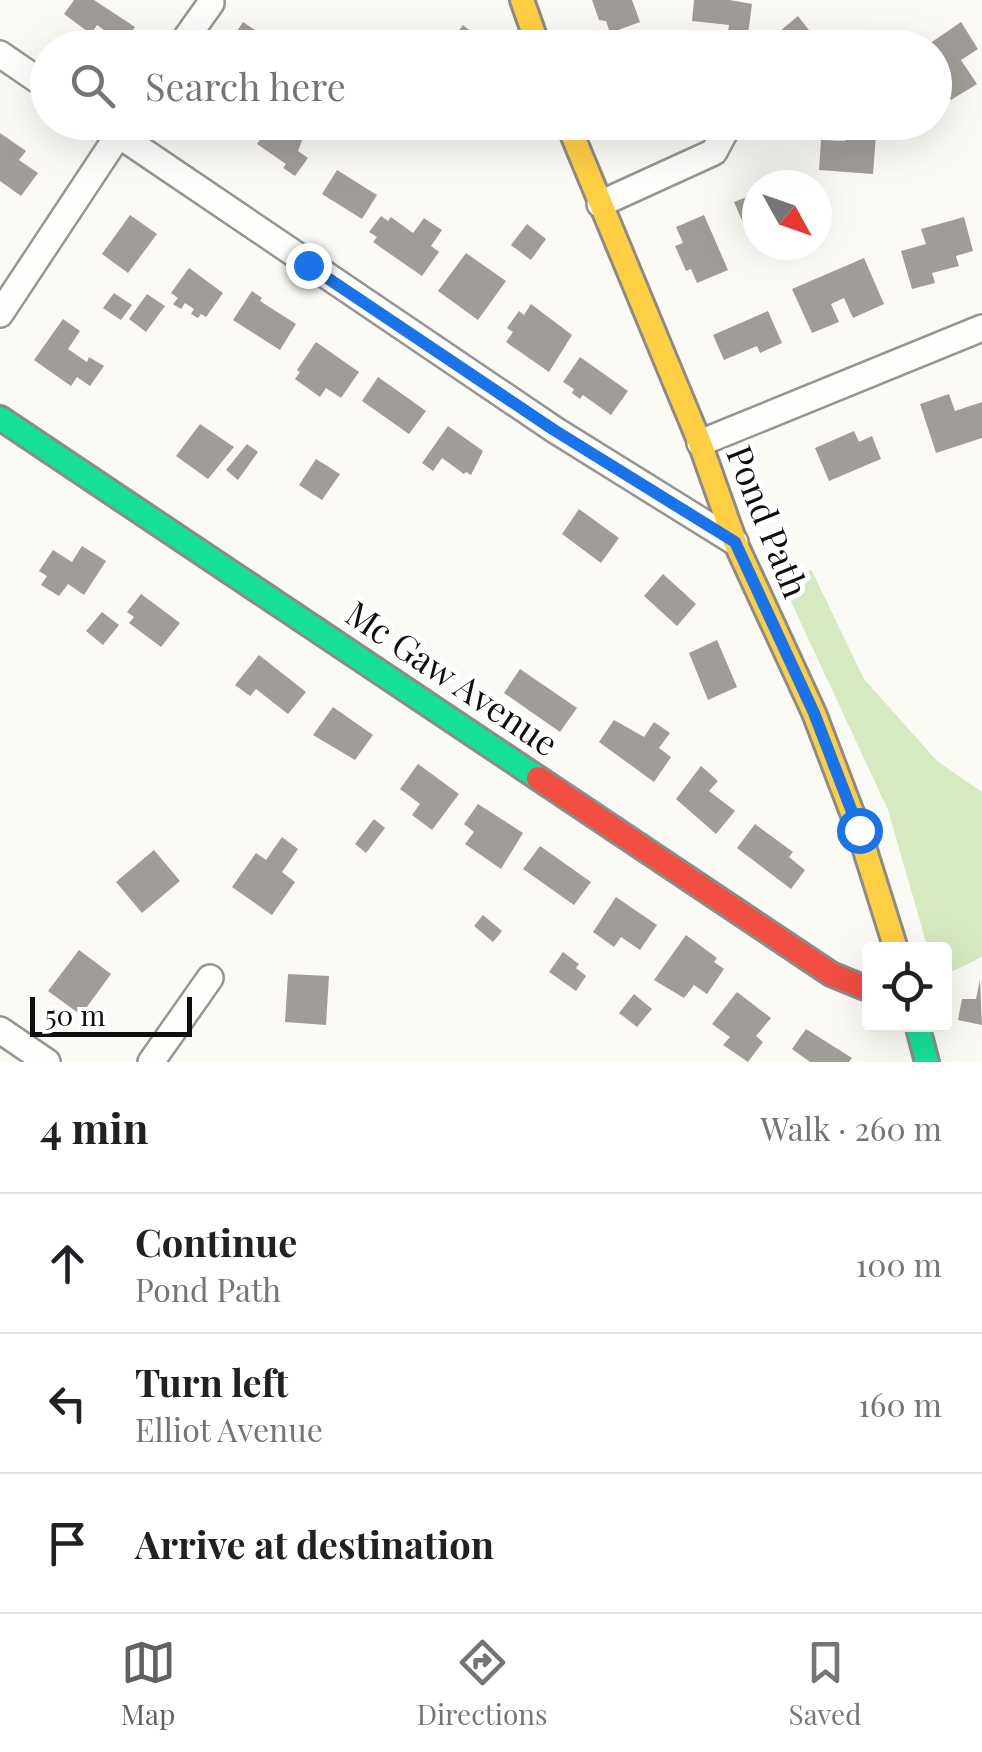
<!DOCTYPE html>
<meta charset="utf-8">
<style>
:root{--surface:#fff;--page:#f6f6f6;--text:#202124;--muted:#757577;--line:#e0e0e0;--accent:#62615f}
body{margin:0;font-family:"Playfair Display",serif;background:var(--page);color:var(--text)}
.controls{position:absolute;right:30px;bottom:30px;display:grid;overflow:hidden;border-radius:10px;box-shadow:0 10px 40px #0002}
.controls button{width:90px;height:90px;display:grid;place-items:center;padding:0;border:0;border-bottom:2px solid var(--line);background:var(--surface);color:var(--text);font:50px sans-serif}
.compass{position:absolute;left:742px;top:170px;width:90px;height:90px;border-radius:50%;background:var(--surface);box-shadow:0 10px 40px #0002;rotate:130deg}
.scale{position:absolute;left:30px;bottom:25px;width:162px;box-sizing:border-box;padding-left:10px;border:5px solid #0f0f0f;border-top:0;font-size:28px;line-height:35px;white-space:nowrap;color:#0f0f0f;-webkit-text-stroke:8px #fff;paint-order:stroke}
.stop{position:absolute;width:30px;height:30px;margin:-22px;border:8px solid #1a73e8;border-radius:50%;background:#fff}
.stop.end{background:#1a73e8;border-color:#fff;box-shadow:0 2px 10px #0008}
.list{margin:0;padding:0;list-style:none}
h2{display:flex;justify-content:space-between;align-items:center;height:130px;margin:0;padding:0 40px;font-size:42px}
h2 small{font-size:32px;font-weight:400;color:var(--muted)}
.list li{display:grid;grid-template-columns:65px 1fr auto;gap:30px;align-items:center;box-sizing:border-box;height:140px;padding:0 40px;border-top:2px solid var(--line)}
.list b{display:block;font-size:38px;white-space:nowrap}
.list p{margin:0;font-size:32px;white-space:nowrap;color:var(--muted)}
.list em{font-size:32px;font-style:normal;color:var(--muted)}
.icon{flex:none;width:55px;height:55px;fill:none;stroke:currentColor;stroke-width:2;stroke-linecap:round;stroke-linejoin:round}
.map{position:relative;flex:none;width:982px;height:1062px;overflow:hidden}
.search{position:absolute;background:var(--surface);box-shadow:0 10px 40px #0002;left:30px;right:30px;top:30px;height:110px;display:flex;align-items:center;gap:25px;box-sizing:border-box;padding:0 35px;border-radius:55px;color:var(--muted);font-size:38px}
.sheet{height:550px;background:var(--surface)}
nav{display:flex;justify-content:space-around;align-items:center;box-sizing:border-box;height:140px;border-top:2px solid var(--line);background:var(--surface);font-size:28px;color:var(--muted)}
nav a{display:grid;justify-items:center;gap:5px}
nav .on{color:var(--accent)}
.map>svg:first-child{display:block}
</style>
<div class="map">
<svg width="982" height="1062" viewBox="0 0 982 1062">
<rect width="100%" height="100%" fill="#fcfaf4"/>
<path fill="#d6eac1" d="M811,569L864,679L937,761L982,792V957L945,975L944,949H928L888,810L787,593Z"/>
<path fill="#a09d99" d="M74,0H94L135,27L123,44L97,25L91,34L64,14Z
M592,0H632L640,22L610,33L606,21L599,20Z
M694,0H730L752,4L748,34L728,32L729,25L692,21Z
M798,16L823,48H784L774,36Z
M243,22L264,36L256,48H226Z
M961,22L978,49L961,60L977,84L951,100L934,74V48H923Z
M463,25L473,33L461,48H446Z
M272,122H281L303,138L298,151L308,158L295,176L283,168L286,164L257,144Z
M846,122H877L873,174L819,170L821,140L845,141Z
M0,133L26,151L19,160L38,173L21,196L0,181Z
M337,170L377,195L362,219L322,194Z
M757,193V228L747,232L734,202Z
M130,215L157,234L128,273L102,254Z
M704,215L728,270L697,283L691,269L686,271L675,246L683,243L676,227Z
M381,216L388,221L391,217L413,233L424,218L442,230L431,246L439,252L422,276L373,242L377,237L369,232Z
M964,217L973,251L956,256L959,266L932,273L935,283L912,289L901,251L926,244L921,229Z
M527,224L546,239L531,260L511,245Z
M466,253L506,281L478,320L438,291Z
M864,258L884,304L853,318L844,298L831,304L839,322L812,333L792,289Z
M189,268L223,293L206,317L201,314L198,318L191,314L194,309L185,303L181,309L173,304L178,298L171,293Z
M252,291L262,298L260,301L296,324L280,350L233,320Z
M114,293L132,305L121,320L103,308Z
M147,294L165,306L146,332L129,319Z
M531,304L572,335L549,372L506,342L513,332L507,328L519,311L524,315Z
M768,311L782,343L760,353L757,346L724,360L713,335Z
M63,319L80,331L68,349L87,362L89,357L104,366L90,386L77,377L71,386L34,360Z
M316,342L359,372L341,398L326,388L320,397L295,379L300,372L297,370Z
M580,357L628,391L611,415L583,395L580,399L572,393L574,389L563,382Z
M378,377L426,411L409,434L362,401Z
M949,394L955,411L982,402V438L936,453L920,404Z
M200,424L234,447L208,479L176,456Z
M448,426L483,451L471,475L466,472L464,474L442,458L433,471L422,463Z
M854,431L859,442L872,436L881,459L829,481L815,448Z
M247,444L258,452L238,480L226,470Z
M316,459L340,474L322,500L299,485Z
M579,509L619,538L601,563L562,534Z
M82,546L106,561L84,595L68,584L59,596L41,585L47,576L39,571L53,550L72,562Z
M663,574L696,604L677,626L644,596Z
M141,594L180,623L161,647L129,623L134,617L127,612Z
M102,612L119,625L103,645L86,631Z
M717,640L737,687L708,700L689,653Z
M259,655L306,692L288,714L256,689L250,696L235,685Z
M520,669L577,708L560,732L504,693Z
M333,707L373,735L355,760L313,735Z
M614,720L644,737L654,722L670,733L659,748L671,757L654,782L599,742Z
M418,764L459,794L432,830L412,815L420,804L400,789Z
M701,766L718,781L709,791L735,811L716,834L676,799Z
M478,804L523,833L501,869L465,844L474,832L464,824Z
M374,819L385,828L366,853L355,844Z
M755,824L793,852L789,857L805,870L791,889L737,848Z
M282,837L298,849L282,872L295,882L272,915L232,887L256,853L266,860Z
M540,846L591,882L574,905L523,869Z
M154,850L180,881L142,913L116,882Z
M616,897L657,925L640,950L621,937L614,947L593,932Z
M483,915L502,931L493,942L474,926Z
M686,935L717,958L714,962L724,969L707,994L694,985L684,998L654,980Z
M79,950L111,974L81,1015L48,991Z
M563,952L579,964L576,968L586,976L576,991L549,972Z
M288,974L329,976L326,1025L285,1022Z
M980,979L982,1025L958,1020L962,999H976Z
M737,992L771,1018L756,1036L763,1042L748,1062L723,1045L730,1037L712,1024Z
M634,994L652,1009L637,1027L619,1013Z
M806,1029L852,1058L849,1062H810L792,1049Z"/>
<g fill="none" stroke-linecap="round" stroke-linejoin="round">
<defs>
<path id="street" d="M179,48L211,3
M0,54L48,87
M100,122L555,430L735,542
M600,204L714,152L730,122
M0,314L127,122
M700,443L982,328
M0,1030L47,1062
M151,1062L210,978"/>
<path id="fast" d="M0,418L538,778
M917,1024L927,1062"/>
<path id="slow" d="M522,0L539,48
M567,122L700,443L735,542L814,713L859,831L896,949"/>
<path id="jam" d="M538,778L831,974L865,988L870,986"/>
</defs>
<use href="#street" stroke="#969592" stroke-width="30"/>
<use href="#fast" stroke="#8c8b89" stroke-width="28"/>
<use href="#slow" stroke="#8c8b89" stroke-width="28"/>
<use href="#jam" stroke="#8c8b89" stroke-width="28"/>
<use href="#street" stroke="#fffefd" stroke-width="25"/>
<use href="#fast" stroke="#16e098" stroke-width="22"/>
<use href="#slow" stroke="#ffcf43" stroke-width="22"/>
<use href="#jam" stroke="#f24e42" stroke-width="22"/>
</g>
<g fill="none" stroke-linecap="round" stroke-linejoin="round">
<path stroke="#1a73e8" stroke-width="12" d="M308,265L554,430L735,542L814,713L859,830"/>
</g>
<g text-anchor="middle" dominant-baseline="central" stroke-width="10" stroke-linejoin="round" paint-order="stroke">
<g font-size="35" fill="#0f0f0f" stroke="#fff">
<text transform="translate(769 521) rotate(68)">Pond Path</text>
<text transform="translate(453 677) rotate(34)">Mc Gaw Avenue</text>
</g>
</g>
</svg>
<div class="controls">
<button><svg class="icon" aria-label="locate" viewBox="0 0 24 24"><circle cx="12" cy="12" r="6"/><path d="M12 2v4M12 18v4M2 12h4M18 12h4"/></svg></button>
</div>
<svg class="compass" viewBox="-18 -18 36 36"><path d="M0-13l5 13h-10z" fill="#e53935"/><path d="M0 13l5-13h-10z" fill="#757577"/></svg>
<div class="scale">50 m</div>
<div class="stop" style="left:859px;top:830px"></div>
<div class="stop end" style="left:308px;top:265px"></div>
<div class="search"><svg class="icon" aria-label="search" viewBox="0 0 24 24"><circle cx="10" cy="10" r="6"/><path d="M15 15l6 6"/></svg>Search here</div>
</div>
<section class="sheet">
<h2>4 min<small>Walk · 260 m</small></h2>
<ul class="list">
<li><svg class="icon" aria-label="ahead" viewBox="0 0 24 24"><path d="M12 20V5M6 11l6-6 6 6"/></svg><div><b>Continue</b><p>Pond Path</p></div><em>100 m</em></li>
<li><svg class="icon" aria-label="left" viewBox="0 0 24 24"><path d="M17 20v-9H6M10 6l-5 5 5 5"/></svg><div><b>Turn left</b><p>Elliot Avenue</p></div><em>160 m</em></li>
<li><svg class="icon" aria-label="arrive" viewBox="0 0 24 24"><path d="M6 21V4h12l-3 4 3 4H6"/></svg><div><b>Arrive at destination</b></div></li>
</ul>
</section>
<nav>
<a class="on"><svg class="icon" aria-label="map" viewBox="0 0 24 24"><path d="M3 6l6-2 6 2 6-2v14l-6 2-6-2-6 2zM9 4v14M15 6v14"/></svg>Map</a>
<a><svg class="icon" aria-label="directions" viewBox="0 0 24 24"><path d="M12 3l9 9-9 9-9-9zM9 14v-3h6M13 9l2 2-2 2"/></svg>Directions</a>
<a><svg class="icon" aria-label="saved" viewBox="0 0 24 24"><path d="M7 4h10v16l-5-4-5 4z"/></svg>Saved</a>
</nav>
